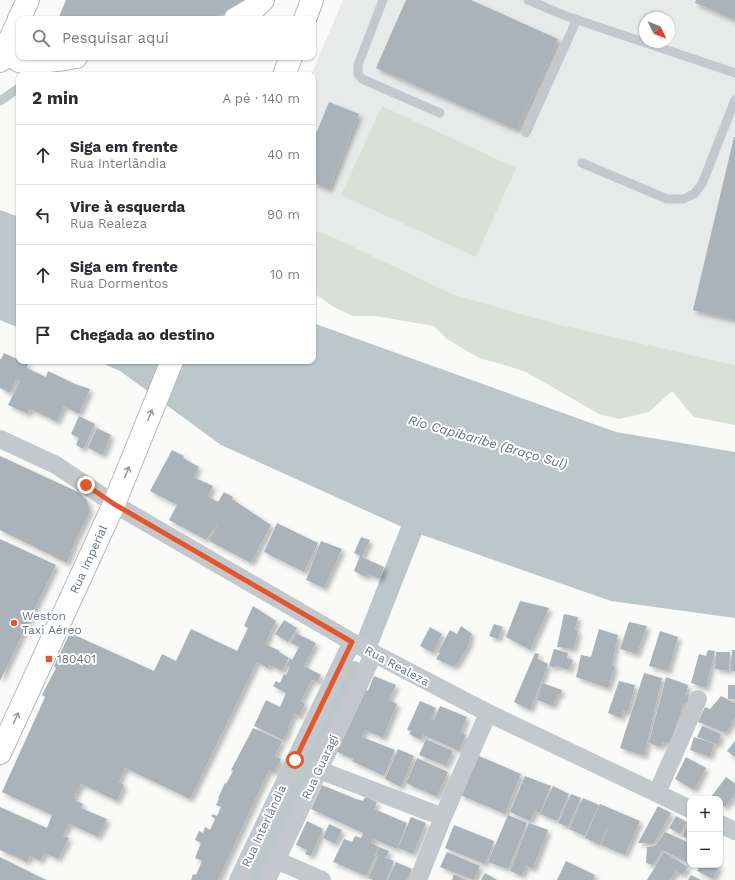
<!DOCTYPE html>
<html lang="pt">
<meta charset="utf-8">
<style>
:root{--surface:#fff;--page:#f7f7f7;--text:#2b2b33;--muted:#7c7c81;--line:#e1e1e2}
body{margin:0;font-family:"Work Sans",sans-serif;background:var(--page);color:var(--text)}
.controls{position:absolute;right:12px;bottom:12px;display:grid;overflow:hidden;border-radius:8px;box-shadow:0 1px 3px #0004}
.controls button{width:36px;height:36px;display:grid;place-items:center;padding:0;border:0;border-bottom:1px solid var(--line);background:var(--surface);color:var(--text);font:20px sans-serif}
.compass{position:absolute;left:639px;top:12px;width:36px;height:36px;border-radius:50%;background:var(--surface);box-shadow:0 1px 3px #0004;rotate:133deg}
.stop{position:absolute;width:12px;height:12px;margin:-9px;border:3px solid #e4572e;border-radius:50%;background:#fff}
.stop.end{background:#e4572e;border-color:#fff;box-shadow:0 1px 4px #0008}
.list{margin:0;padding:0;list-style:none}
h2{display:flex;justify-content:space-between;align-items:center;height:52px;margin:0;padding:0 16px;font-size:17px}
h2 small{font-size:13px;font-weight:400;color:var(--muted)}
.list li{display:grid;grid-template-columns:26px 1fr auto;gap:12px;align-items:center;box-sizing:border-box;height:60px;padding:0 16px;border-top:1px solid var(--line)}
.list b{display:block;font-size:15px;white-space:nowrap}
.list p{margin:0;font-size:13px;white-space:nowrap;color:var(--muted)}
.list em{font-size:13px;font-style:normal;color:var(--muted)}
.icon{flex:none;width:22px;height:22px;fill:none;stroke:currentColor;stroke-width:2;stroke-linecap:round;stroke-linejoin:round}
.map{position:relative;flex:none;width:735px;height:880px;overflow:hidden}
.search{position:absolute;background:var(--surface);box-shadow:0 1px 3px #0004;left:16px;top:16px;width:300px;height:44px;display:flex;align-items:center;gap:10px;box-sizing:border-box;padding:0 14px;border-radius:8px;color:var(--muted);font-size:15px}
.panel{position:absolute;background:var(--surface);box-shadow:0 1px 3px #0004;left:16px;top:72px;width:300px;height:292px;border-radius:8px}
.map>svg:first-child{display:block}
</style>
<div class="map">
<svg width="735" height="880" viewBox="0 0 735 880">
<defs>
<filter id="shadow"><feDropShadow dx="3.5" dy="3.5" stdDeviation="2" flood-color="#0004"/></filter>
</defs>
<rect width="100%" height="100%" fill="#fafaf8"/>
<path fill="#e8e9e9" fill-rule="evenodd" d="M343,0H735V365L557,324L452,294L331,236L313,230V75H311ZM645,18H669V42H645Z"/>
<path fill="#dadfd7" d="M382,106L516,168L476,257L341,195Z
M313,230L331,236L452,294L557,324L735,365V425L694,417L672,391L649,412L619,419L599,414L526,372L501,364L479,358L447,339L434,326L375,316H353L332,306L320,297L313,294Z"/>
<path fill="#bbc7cb" d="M0,210L19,217V328L0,320Z
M313,323L616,432L735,452V618L611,601L411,531L221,445L120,371L97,361H313Z"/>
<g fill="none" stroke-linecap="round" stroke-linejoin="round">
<path stroke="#bbc7cb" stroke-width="22" d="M369,638L411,531
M255,880L353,672"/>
</g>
<path fill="#aab3b9" filter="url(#shadow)" d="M66,0H248L226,13L209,19H58Z
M406,0H471L558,39L517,130L376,68Z
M696,0H735V20L695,3Z
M329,102L359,114L329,189L313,183V141Z
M734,137H735V320L693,310Z
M4,353L19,360V361L28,364L27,368L46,377L48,371L75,384L90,389L79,414L64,406L57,422L30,409L28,414L8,405L20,381L16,380L10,393L0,388V359H1Z
M79,416L95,424L83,449L76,445L79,438L71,434Z
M97,428L111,435L103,455L88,448Z
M172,450L184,456L183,458L199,467L193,477L213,486L208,496L218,502L224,492L233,497L232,499L271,525L251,563L209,541L218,524L206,540L169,520L177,505L150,491Z
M0,456L78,492L87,500L90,511L76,539L67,563L0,530Z
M277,523L318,543L304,572L264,552Z
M361,537L370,540L362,557L384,567L380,579L368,574L366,577L354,571L360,556L354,553Z
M0,539L56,565L0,681Z
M321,541L342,549L324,588L306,580Z
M520,601L549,608L530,650L506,637Z
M253,606L276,621L265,644L280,651L279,652L289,658L282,671L270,665L268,668L257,662L190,799L125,768L119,782L124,785L117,801L81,784L74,798L77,799L76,801L83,804L81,808L107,819L98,837L69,824L63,836L69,838L58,859L45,853L40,861L30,856L27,862L0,850V807L47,828L52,815L2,792L45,697L42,695L56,668L54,666L70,633L154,671L162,654L176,661L191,629L237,651L248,628L244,626Z
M564,614L578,617L575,630L578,631L574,649L557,647Z
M284,620L297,628L288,642L275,634Z
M629,622L647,626L637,654L620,649Z
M494,624L503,627L498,639L489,636Z
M461,626L472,634L469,640L470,642L458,663H457L454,667L436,659L440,653L438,652L450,630L457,634Z
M430,627L442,634L433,653L420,646Z
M599,629L618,635L612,665L615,666L608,688L576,677L581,655L591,657Z
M660,631L678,637L668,671L649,666Z
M296,633L316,643L304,666L321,675L317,682L312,680L301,701L305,704L299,716L294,714L288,728L289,729L283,740L254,726L266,700L280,707L286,693L273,686L276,681L280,683L284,674L286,675L290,667L286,666L290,658L292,660L299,647L291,643Z
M554,649L568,653L567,658L573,660L569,670L556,666L555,668L549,666Z
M708,650L715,651L706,688L691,683L699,654L706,656Z
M732,650H735V671H731Z
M716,652H730L729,671L715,669Z
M535,653L539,654L538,659L548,664L530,710L514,702Z
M644,673L662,678L644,756L620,748Z
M374,676L396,685L389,700L397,704L383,738L365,730L362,737L395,750L384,776L352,761L353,759L335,751L363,688L368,691Z
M666,677L688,685L686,695H689L687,704L684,703L670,744L663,742L661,747L649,743Z
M619,681L635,685L628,712L623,711L621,718L608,713Z
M542,683L562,690L561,694H558L553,706L537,700Z
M728,685H735V699H728Z
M721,696L735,703V717L726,733L698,722L705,707L710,709Z
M420,701L436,708L431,718L434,720L440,706L467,717L461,732L466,735L459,751L423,735L421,740L409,734L411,731L407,730Z
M702,726L721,734L718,745L697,737Z
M253,728L282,741L275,756L281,759L274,773L269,770L218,880H191L193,874L196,875L202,861L195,858L201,843L195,840L199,831L203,833L205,827L210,830L215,819L211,816L213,814L217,816L221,807L216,805L219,799L218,798L225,783L226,784L233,771L231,770Z
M694,737L714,744L710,757L690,750Z
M426,739L453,751L446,766L419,755Z
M735,741V757L727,751Z
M398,749L414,756L401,787L385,779Z
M477,755L521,774L505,814L460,795Z
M686,757L706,768L694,790L675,779Z
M417,758L448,772L437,797L406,783Z
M525,776L551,786L540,813L535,811L530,821L510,812Z
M726,777L734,783L735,782V794L725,807L720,803V799H714L711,797Z
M322,785L356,799L363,801L365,797L377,802L374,809L407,823L397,849L373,839L371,843L379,847L366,876L333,862L344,839L352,842L355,836L361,838L363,833L311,809Z
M553,786L569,794L557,821L540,814Z
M571,794L581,798L568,827L558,823Z
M583,798L599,805L585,836L569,829Z
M600,804L640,821L625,855L601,845L611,819L600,845L585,838Z
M658,806L671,813L654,843H638Z
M508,815L527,823L508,869L488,862Z
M676,816L687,822L680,834L669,828Z
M411,817L426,823L413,854L398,848Z
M307,821L323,829L311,856L305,854L307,850L296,845Z
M690,821V840L682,836Z
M529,823L548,830L533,869L526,866L522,876L510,871Z
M329,824L342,830L335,844L323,838Z
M454,825L494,841L485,864L445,848Z
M665,832L690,843V860L688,863L662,850L653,865L646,863L647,847L655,846Z
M379,847L389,851L386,858L394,861L386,880H373L368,878L378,857L376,856Z
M447,852L480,866L474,880L440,867Z
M664,852L688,867L682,875L676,871L670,880H647Z
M0,857L46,880H0Z
M566,861L595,875L593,880H557Z
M396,862L412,869L407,880H388Z
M700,865H720L713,879L697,871Z
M485,873L497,880H481Z
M454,874L466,880H452Z
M691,875L701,880H688Z"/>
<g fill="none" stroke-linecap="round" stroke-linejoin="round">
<defs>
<g id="highway">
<path d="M19,19L28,0"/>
<path d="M235,19L257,6L263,0"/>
<path d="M305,19L312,0"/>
<path d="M7,47C10,54 14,60 22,62C32,65 64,59 76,57"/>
<path d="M0,61L19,20"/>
<path d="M284,75L291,57"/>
<path id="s1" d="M0,753L114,504L172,361"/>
</g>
</defs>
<use href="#highway" stroke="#b4b9bd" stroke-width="24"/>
<path stroke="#c3c8cc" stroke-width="9" d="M383,0L358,65V74L362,79L440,113
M528,0L566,16L735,73
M0,101L19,88
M526,133L577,19
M582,163L667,199H683L694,194L702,184L735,100"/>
<path stroke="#c3c8cc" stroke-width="18" d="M0,439L56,465L114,504L352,642L488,713L690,809
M319,770L443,817
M657,793L698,699
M720,824L735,831
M276,860L322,880
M238,880L295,760L352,642
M267,880L374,653
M418,880L443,817L488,713"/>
<use href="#highway" stroke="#fff" stroke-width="22"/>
</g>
<defs><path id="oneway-shaft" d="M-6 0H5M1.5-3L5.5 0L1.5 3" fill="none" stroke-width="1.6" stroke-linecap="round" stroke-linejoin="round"/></defs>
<g stroke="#939fa8">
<use href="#oneway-shaft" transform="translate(150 415) rotate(-68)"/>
<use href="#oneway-shaft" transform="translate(127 472) rotate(-68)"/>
<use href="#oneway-shaft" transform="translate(16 718) rotate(-65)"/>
</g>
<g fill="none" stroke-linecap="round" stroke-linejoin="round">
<path stroke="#e4572e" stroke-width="5" d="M86,485L114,504L352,642L295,760"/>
</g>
<g fill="#e4572e" stroke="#fff" stroke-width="1.5">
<circle cx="14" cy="623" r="4"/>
<rect x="45" y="655" width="8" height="8" rx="2"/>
</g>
<g text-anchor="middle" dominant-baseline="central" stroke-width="4" stroke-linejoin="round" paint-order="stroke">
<g font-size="12" fill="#657683" stroke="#fff">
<text stroke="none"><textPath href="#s1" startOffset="213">Rua Imperial</textPath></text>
<text transform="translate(397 666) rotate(28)">Rua Realeza</text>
<text transform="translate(320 767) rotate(-65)">Rua Guaragi</text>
<text transform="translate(264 826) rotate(-65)">Rua Interlândia</text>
</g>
<g font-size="12" fill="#657683" stroke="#fff" text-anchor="start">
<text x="22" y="616">Weston<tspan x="22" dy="14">Taxi Aéreo</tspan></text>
<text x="57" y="659">180401</text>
</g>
<g font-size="13" font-style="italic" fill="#60757c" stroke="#fff">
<text transform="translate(488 442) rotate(16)">Rio Capibaribe (Braço Sul)</text>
</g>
</g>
</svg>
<div class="controls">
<button>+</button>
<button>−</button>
</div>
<svg class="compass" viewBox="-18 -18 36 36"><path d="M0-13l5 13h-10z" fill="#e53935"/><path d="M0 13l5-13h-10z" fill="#7c7c81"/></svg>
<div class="stop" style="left:295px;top:760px"></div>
<div class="stop end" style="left:86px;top:485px"></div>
<div class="search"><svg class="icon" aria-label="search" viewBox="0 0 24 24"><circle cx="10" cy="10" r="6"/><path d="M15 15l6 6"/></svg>Pesquisar aqui</div>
<section class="panel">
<h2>2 min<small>A pé · 140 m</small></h2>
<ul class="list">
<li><svg class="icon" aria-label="ahead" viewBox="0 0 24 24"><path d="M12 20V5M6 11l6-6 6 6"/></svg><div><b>Siga em frente</b><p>Rua Interlândia</p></div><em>40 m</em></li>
<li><svg class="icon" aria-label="left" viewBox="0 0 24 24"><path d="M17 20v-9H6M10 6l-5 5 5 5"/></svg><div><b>Vire à esquerda</b><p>Rua Realeza</p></div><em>90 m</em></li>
<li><svg class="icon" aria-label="ahead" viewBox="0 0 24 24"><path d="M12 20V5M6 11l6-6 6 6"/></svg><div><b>Siga em frente</b><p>Rua Dormentos</p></div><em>10 m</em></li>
<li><svg class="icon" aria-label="arrive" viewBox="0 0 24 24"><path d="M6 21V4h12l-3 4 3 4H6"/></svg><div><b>Chegada ao destino</b></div></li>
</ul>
</section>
</div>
